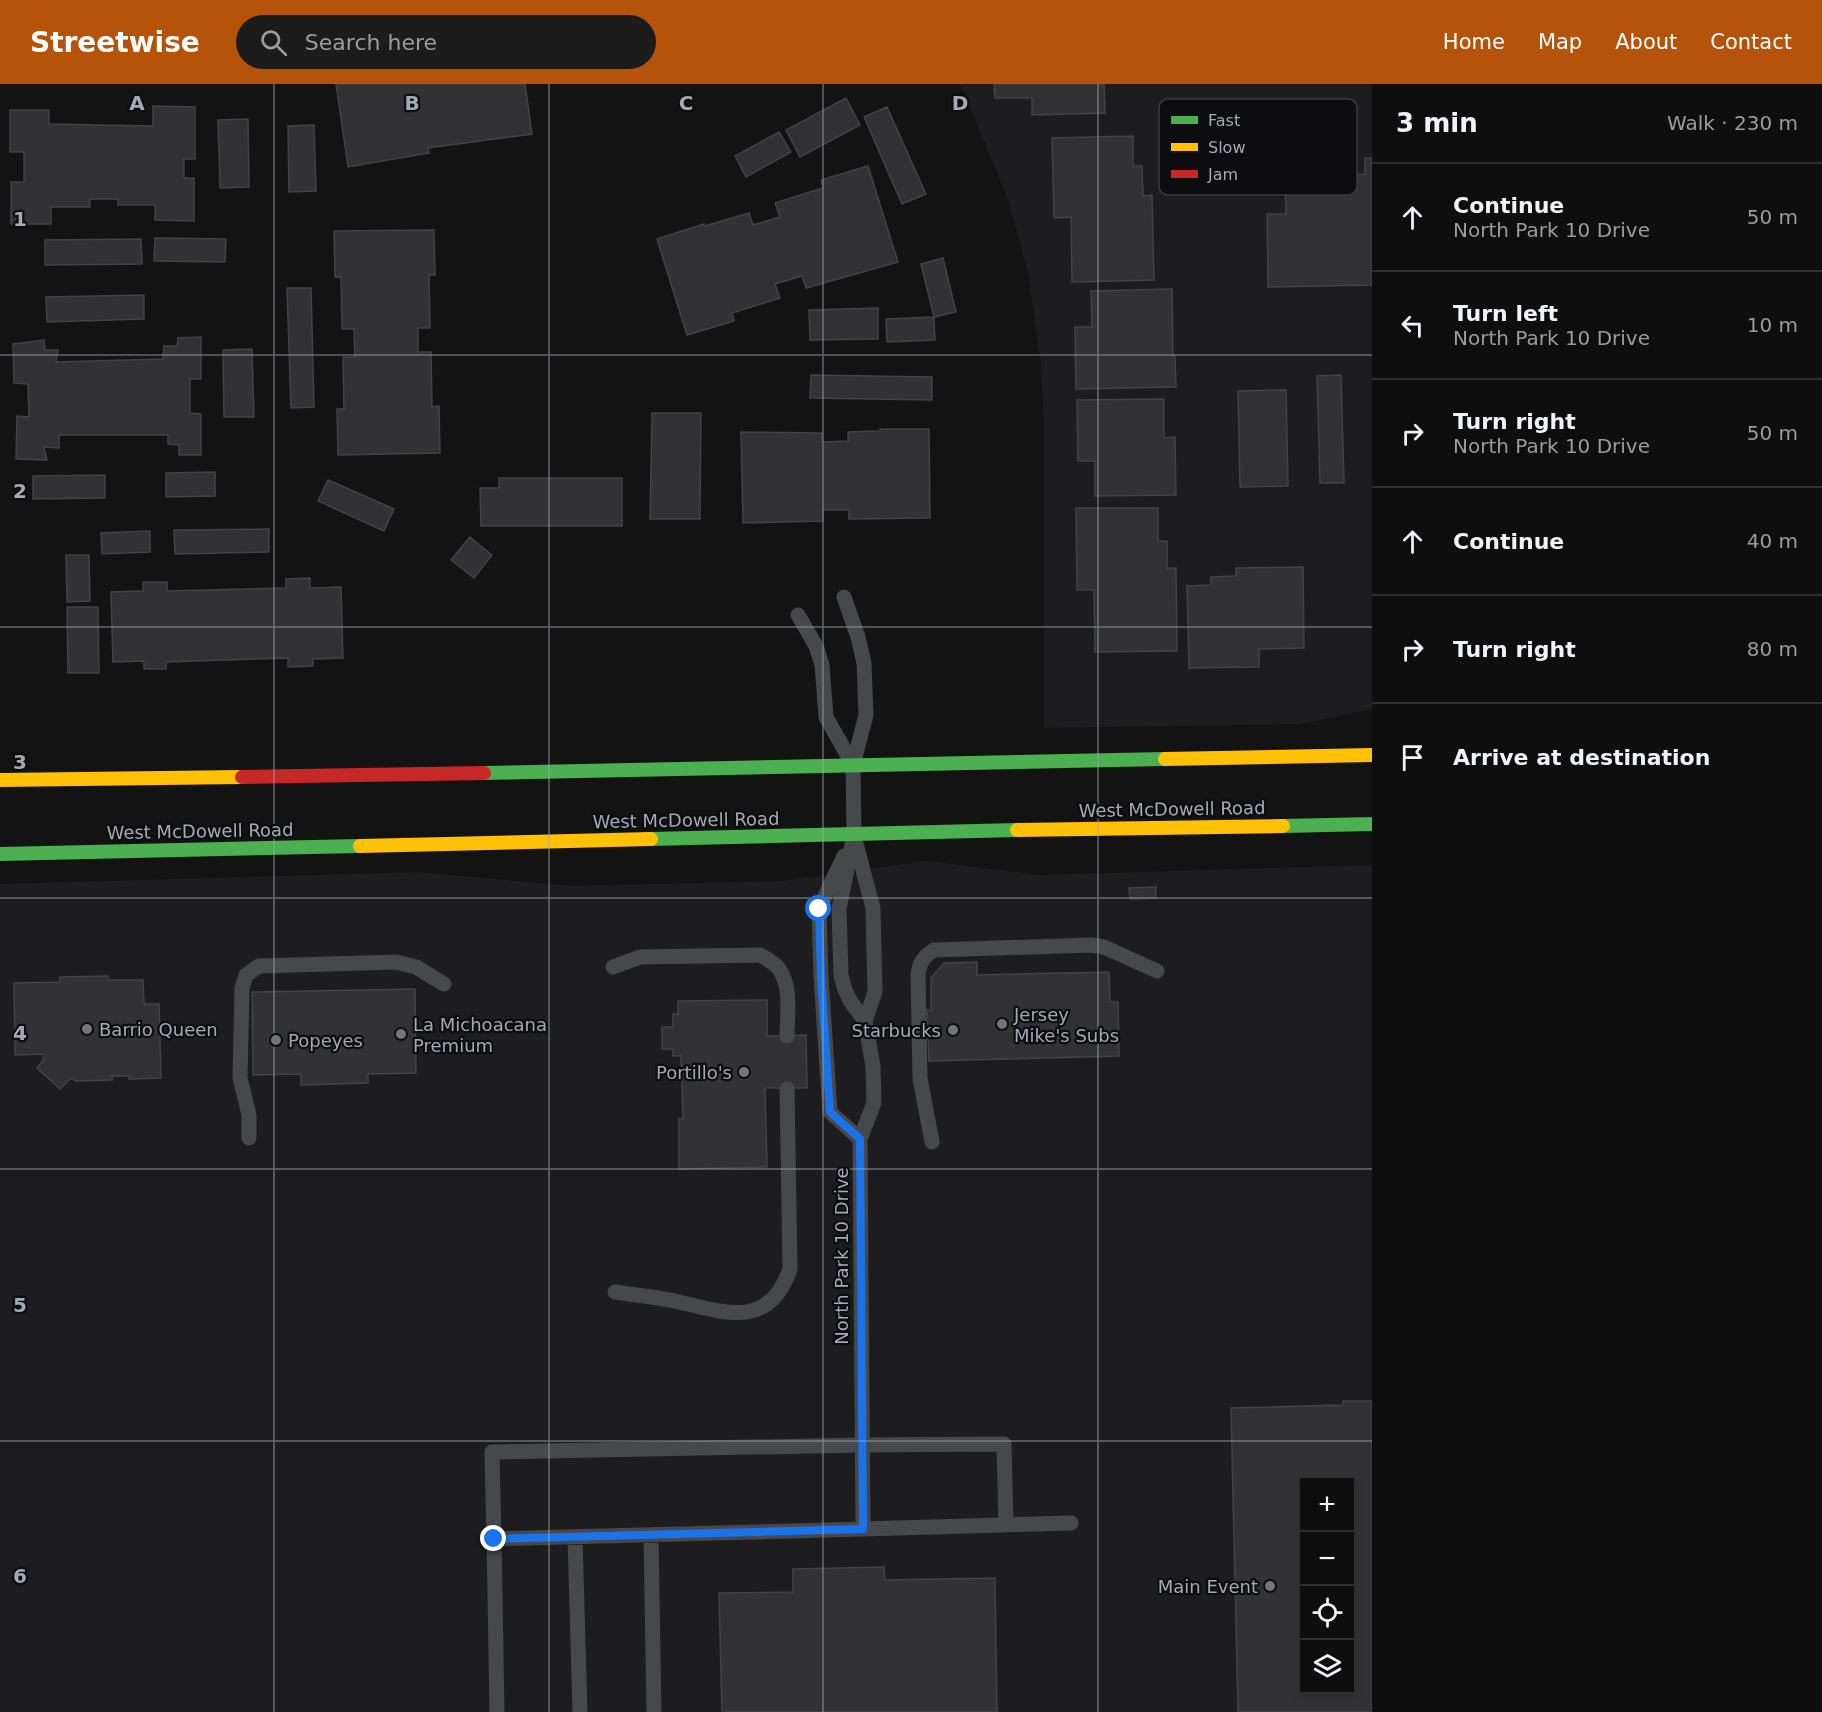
<!DOCTYPE html>
<meta charset="utf-8">
<style>
:root{--surface:#0e0e0e;--page:#1c1c1c;--text:#f1f3f6;--muted:#9b9c9e;--line:#2e2e2e;--accent:#b45309}
body{margin:0;font-family:"DejaVu Sans",sans-serif;background:var(--page);color:var(--text)}
.controls{position:absolute;right:18px;bottom:18px;display:grid;overflow:hidden;border-radius:0px;box-shadow:0 3px 9px #0003}
.controls button{width:54px;height:54px;display:grid;place-items:center;padding:0;border:0;border-bottom:2px solid var(--line);background:var(--surface);color:var(--text);font:30px sans-serif}
.stop{position:absolute;width:18px;height:18px;margin:-14px;border:4px solid #1a73e8;border-radius:50%;background:#fff}
.stop.end{background:#1a73e8;border-color:#fff;box-shadow:0 2px 6px #0008}
.list{margin:0;padding:0;list-style:none}
h2{display:flex;justify-content:space-between;align-items:center;height:78px;margin:0;padding:0 24px;font-size:26px}
h2 small{font-size:20px;font-weight:400;color:var(--muted)}
.list li{display:grid;grid-template-columns:39px 1fr auto;gap:18px;align-items:center;box-sizing:border-box;height:108px;padding:0 24px;border-top:2px solid var(--line)}
.list b{display:block;font-size:22px;white-space:nowrap}
.list p{margin:0;font-size:20px;white-space:nowrap;color:var(--muted)}
.list em{font-size:20px;font-style:normal;color:var(--muted)}
.icon{flex:none;width:33px;height:33px;fill:none;stroke:currentColor;stroke-width:2;stroke-linecap:round;stroke-linejoin:round}
.map{position:relative;flex:none;width:1372px;height:1628px;overflow:hidden}
header{display:flex;align-items:center;gap:36px;box-sizing:border-box;height:84px;padding:0 30px;background:var(--accent);color:#fff}
header strong{font-size:28px}
nav{display:flex;gap:33px;margin-inline-start:auto;font-size:21px}
.search{width:420px;height:54px;background:var(--page);display:flex;align-items:center;gap:15px;box-sizing:border-box;padding:0 21px;border-radius:33px;color:var(--muted);font-size:22px}
main{display:flex}
aside{flex:1;background:var(--surface)}
.map>svg:first-child{display:block}
</style>
<header>
<strong>Streetwise</strong>
<div class="search"><svg class="icon" aria-label="search" viewBox="0 0 24 24"><circle cx="10" cy="10" r="6"/><path d="M15 15l6 6"/></svg>Search here</div>
<nav><a>Home</a><a>Map</a><a>About</a><a>Contact</a></nav>
</header>
<main>
<div class="map">
<svg width="1372" height="1628" viewBox="0 0 1372 1628">
<rect width="100%" height="100%" fill="#131313"/>
<path fill="#1d1d1f" fill-rule="evenodd" d="M960,0H1372V625L1300,640L1044,644V340L1041,280L1028,188L1007,112Z
M926,777L1040,791L1372,781V1628H0V800L418,788L572,802L782,797ZM1304,1398H1350V1606H1304Z"/>
<path fill="#323234" stroke="#424347" stroke-width="1.5" fill-rule="evenodd" d="M336,0H525L532,50L428,64L429,69L348,83Z
M994,0H1104L1105,29L1032,31V14H995Z
M846,14L860,41L800,73L786,46Z
M153,22L195,23V75H184V94H194V137L155,136V121H118V115H90V123H51V140H11V98H24V68H10V26H49V40L153,42Z
M887,23L926,110L902,120L864,33Z
M248,35L249,103L220,104L218,36Z
M314,41L316,107L289,108L288,42Z
M779,48L791,68L746,93L735,72Z
M1133,52V82H1142L1143,112L1152,111L1154,196L1072,198L1071,133L1054,134L1052,54Z
M1365,74H1372V201L1268,203L1267,130H1286L1285,91L1365,90Z
M868,82L898,178L806,204L802,192L775,200L780,214L732,229L734,237L687,251L657,155L704,140L705,142L749,129L753,141L780,133L775,119L823,104L821,96Z
M434,146L435,191H429L430,244H418V268H431L432,323L439,322L440,369L338,371L337,325H344L343,273H355L354,245H342L341,193H335L334,147Z
M155,154L226,155L225,178L154,177Z
M141,155L142,180L45,181V156Z
M943,174L956,228L934,233L921,180Z
M287,204H311L314,323L291,324Z
M1172,205L1173,272H1175L1176,303L1076,305L1075,243H1092L1091,207Z
M144,211V235L47,238L46,213Z
M878,224V255L810,256L809,226Z
M934,233L935,256L887,258L886,235Z
M201,253V295H190V329L201,330V371H179V361L168,360V351H59V364L44,363L47,376L16,375L17,332L29,333L28,300L14,299L13,260L44,256L45,266H58L56,278L163,275L164,262H177L178,254Z
M252,265L254,333H224L223,266Z
M811,291L932,293V316L810,314Z
M1341,291L1344,399H1320L1317,292Z
M1286,306L1288,402L1240,403L1238,307Z
M1164,315V354L1175,353L1176,411L1095,412V377H1078L1077,316Z
M652,329H701L700,435H650Z
M880,345H929L930,434L849,435V426H823V437L743,439L741,348L822,349V358L848,357V348L880,347Z
M215,388V412L166,413V389Z
M105,391V414L33,415V392Z
M499,394H622V442H481L480,404H499Z
M328,396L394,425L384,447L318,417Z
M1076,424H1158V457H1167V484H1176L1177,567L1095,568L1094,506H1077Z
M269,445V468L175,470L174,446Z
M150,447V468L102,470L101,449Z
M470,453L492,471L474,494L451,476Z
M66,471H89L90,517L67,518Z
M1303,483L1304,564L1259,565V583L1189,584L1187,502L1211,501V493L1236,492V484Z
M310,494V504L341,503L343,574L313,575V582L288,583V574L166,578V585H144V577L113,578L111,508L143,507V498H167V507L286,504V495Z
M67,523H98L99,589H68Z
M1156,803V814L1130,815L1129,804Z
M977,878V891L1109,888L1110,918H1118L1119,972L929,977L927,926H931V894L944,879Z
M108,892V896H143L144,920H159L161,994L129,995V992H112V996L75,997V995H70L60,1005L37,984L43,977V970L15,971L14,899L60,898V893Z
M415,905L416,989L368,990V999L301,1001V990L253,991L252,908Z
M767,916V952L806,951L807,1004H765L767,1083L679,1085V1035H683L681,972H673V965H662V943H673V930H678V917Z
M1343,1317H1372V1628H1238L1231,1324L1343,1321ZM1304,1398H1350V1606H1304Z
M884,1483L885,1496L995,1494L997,1628H722L719,1509L793,1508V1485Z"/>
<g fill="none" stroke-linecap="round" stroke-linejoin="round">
<path stroke="#47484c" stroke-width="15" d="M844,513L858,553L864,579L866,631L853,681L854,750L839,825L841,891L845,906L851,918L865,937L873,982L874,1019L860,1055L863,1445L1071,1439
M798,531L816,562L822,581L826,633L853,681
M855,756L873,824L875,908L865,937
M844,772L819,825L821,893L830,1028L860,1055
M613,883L640,873L760,871C767,875 775,879 779,885C792,903 787,932 787,952
M249,1054V1031L240,994L242,904L246,891L259,882L396,878L416,883L444,900
M932,1058L920,994L918,892C919,879 923,873 934,866L1092,861L1104,863L1157,887
M615,1208C635,1211 655,1213 675,1217C723,1228 769,1247 790,1185L787,1005
M651,1451L654,1628
M575,1453L580,1628
M494,1455L492,1368L862,1361L1004,1360L1006,1441
M497,1628L494,1455L863,1445"/>
<path stroke="#4caf50" stroke-width="14" d="M484,689L1165,675
M1283,742L1372,740
M651,755L1017,746
M0,770L360,762"/>
<path stroke="#ffc107" stroke-width="14" d="M1165,675L1372,671
M0,696L242,693
M1017,746L1283,742
M360,762L651,755"/>
<path stroke="#c62828" stroke-width="14" d="M242,693L484,689"/>
</g>
<g fill="none" stroke-linecap="round" stroke-linejoin="round">
<path stroke="#1a73e8" stroke-width="8" d="M494,1455L863,1445L860,1055L830,1028L821,893L819,825"/>
</g>
<path fill="none" stroke="#a3aab5" stroke-width="1.5" stroke-opacity="0.55" d="M274,0V1628M549,0V1628M823,0V1628M1098,0V1628M0,271H1372M0,543H1372M0,814H1372M0,1085H1372M0,1357H1372"/>
<g fill="#71757c" stroke="#0d0d0f" stroke-width="2">
<circle cx="1002" cy="940" r="6"/>
<circle cx="87" cy="945" r="6"/>
<circle cx="953" cy="946" r="6"/>
<circle cx="401" cy="950" r="6"/>
<circle cx="276" cy="956" r="6"/>
<circle cx="744" cy="988" r="6"/>
<circle cx="1270" cy="1502" r="6"/>
</g>
<g text-anchor="middle" dominant-baseline="central" stroke-width="4.5" stroke-linejoin="round" paint-order="stroke">
<g font-size="18" fill="#a3aab5" stroke="#0d0d0f">
<text transform="translate(1172 725) rotate(-1)">West McDowell Road</text>
<text transform="translate(686 736) rotate(-1)">West McDowell Road</text>
<text transform="translate(200 747) rotate(-1)">West McDowell Road</text>
<text transform="translate(841 1172) rotate(-90)">North Park 10 Drive</text>
</g>
<g font-size="18" fill="#a3aab5" stroke="#0d0d0f" text-anchor="start">
<text x="1014" y="930">Jersey<tspan x="1014" dy="21">Mike's Subs</tspan></text>
<text x="413" y="940">La Michoacana<tspan x="413" dy="21">Premium</tspan></text>
<text x="99" y="945">Barrio Queen</text>
<text x="941" y="946" text-anchor="end">Starbucks</text>
<text x="288" y="956">Popeyes</text>
<text x="732" y="988" text-anchor="end">Portillo's</text>
<text x="1258" y="1502" text-anchor="end">Main Event</text>
</g>
</g>
<rect x="1159" y="15" width="198" height="96" rx="9" fill="#0d0d0f" stroke="#3a3c41" stroke-width="1.5"/>
<rect x="1171" y="32" width="27" height="8" fill="#4caf50"/>
<rect x="1171" y="59" width="27" height="8" fill="#ffc107"/>
<rect x="1171" y="86" width="27" height="8" fill="#c62828"/>
<g font-size="16" fill="#a3aab5">
<text x="1208" y="42">Fast</text>
<text x="1208" y="69">Slow</text>
<text x="1208" y="96">Jam</text>
</g>
<g font-size="20" text-anchor="middle" font-weight="bold" fill="#a3aab5" stroke="#0d0d0f" stroke-width="4.5" stroke-linejoin="round" paint-order="stroke">
<text x="137" y="26">A</text>
<text x="412" y="26">B</text>
<text x="686" y="26">C</text>
<text x="960" y="26">D</text>
<text x="20" y="142">1</text>
<text x="20" y="414">2</text>
<text x="20" y="685">3</text>
<text x="20" y="956">4</text>
<text x="20" y="1228">5</text>
<text x="20" y="1499">6</text>
</g>
</svg>
<div class="controls">
<button>+</button>
<button>−</button>
<button><svg class="icon" aria-label="locate" viewBox="0 0 24 24"><circle cx="12" cy="12" r="6"/><path d="M12 2v4M12 18v4M2 12h4M18 12h4"/></svg></button>
<button><svg class="icon" aria-label="layers" viewBox="0 0 24 24"><path d="M12 4l9 5-9 5-9-5zM3 14l9 5 9-5"/></svg></button>
</div>
<div class="stop" style="left:819px;top:825px"></div>
<div class="stop end" style="left:494px;top:1455px"></div>
</div>
<aside>
<h2>3 min<small>Walk · 230 m</small></h2>
<ul class="list">
<li><svg class="icon" aria-label="ahead" viewBox="0 0 24 24"><path d="M12 20V5M6 11l6-6 6 6"/></svg><div><b>Continue</b><p>North Park 10 Drive</p></div><em>50 m</em></li>
<li><svg class="icon" aria-label="left" viewBox="0 0 24 24"><path d="M17 20v-9H6M10 6l-5 5 5 5"/></svg><div><b>Turn left</b><p>North Park 10 Drive</p></div><em>10 m</em></li>
<li><svg class="icon" aria-label="right" viewBox="0 0 24 24"><path d="M7 20v-9h11M14 6l5 5-5 5"/></svg><div><b>Turn right</b><p>North Park 10 Drive</p></div><em>50 m</em></li>
<li><svg class="icon" aria-label="ahead" viewBox="0 0 24 24"><path d="M12 20V5M6 11l6-6 6 6"/></svg><div><b>Continue</b></div><em>40 m</em></li>
<li><svg class="icon" aria-label="right" viewBox="0 0 24 24"><path d="M7 20v-9h11M14 6l5 5-5 5"/></svg><div><b>Turn right</b></div><em>80 m</em></li>
<li><svg class="icon" aria-label="arrive" viewBox="0 0 24 24"><path d="M6 21V4h12l-3 4 3 4H6"/></svg><div><b>Arrive at destination</b></div></li>
</ul>
</aside>
</main>
